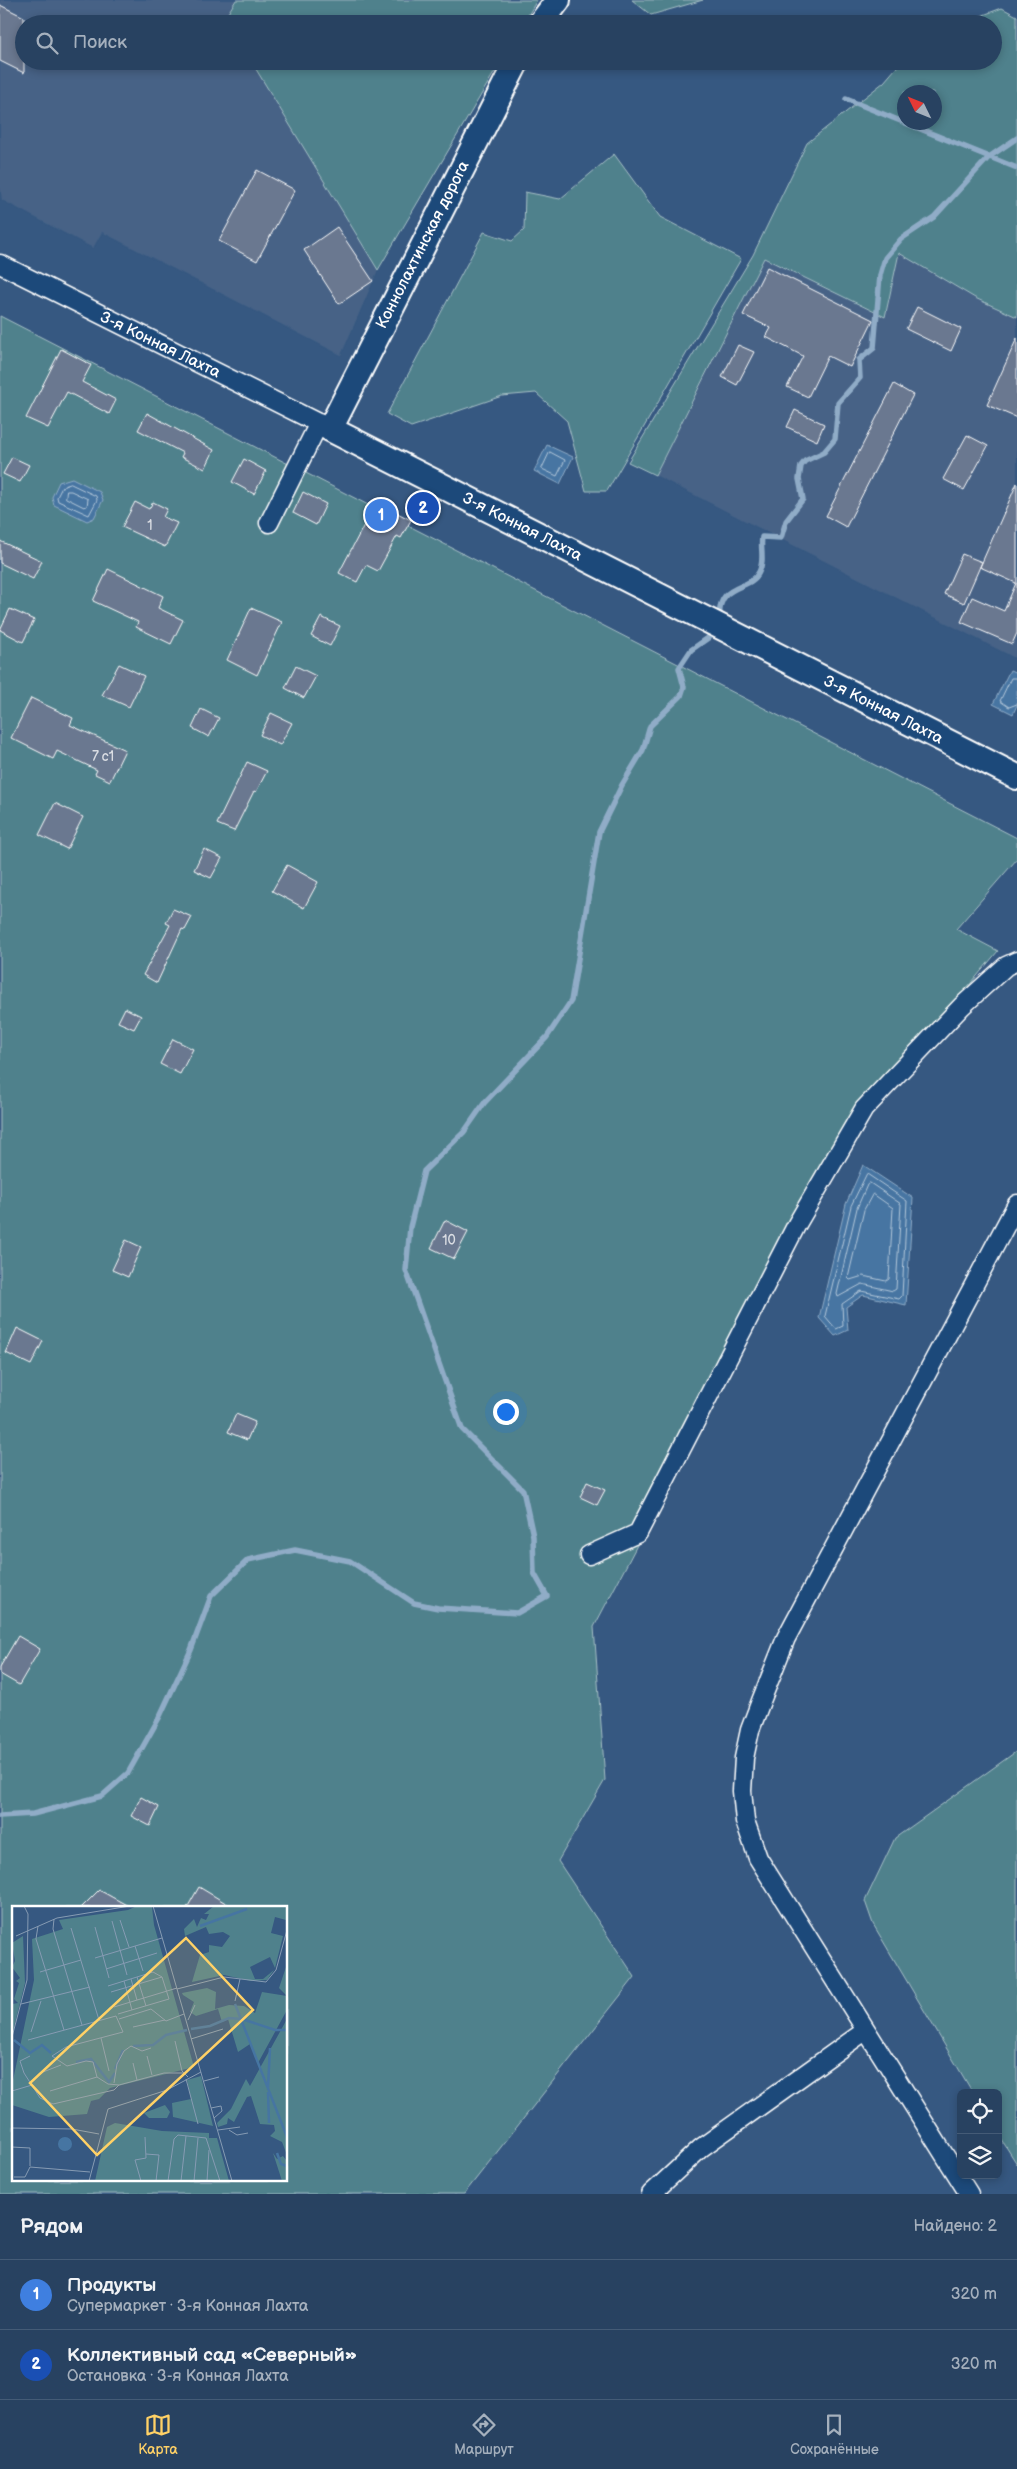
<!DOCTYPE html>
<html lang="ru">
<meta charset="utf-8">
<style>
:root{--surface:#284261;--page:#304967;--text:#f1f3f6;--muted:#a5b0bd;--line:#445b76;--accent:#ffd166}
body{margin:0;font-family:"Balsamiq Sans",sans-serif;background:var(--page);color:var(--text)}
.controls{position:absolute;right:15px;bottom:15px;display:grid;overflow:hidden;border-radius:8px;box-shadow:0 2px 8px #0003}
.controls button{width:45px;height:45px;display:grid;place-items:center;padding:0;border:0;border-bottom:1px solid var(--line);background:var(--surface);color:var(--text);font:25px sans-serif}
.compass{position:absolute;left:897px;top:85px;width:45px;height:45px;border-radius:50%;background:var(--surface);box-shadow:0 2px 8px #0003;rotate:313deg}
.you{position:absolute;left:505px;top:1411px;width:18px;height:18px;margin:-12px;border:4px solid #fff;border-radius:50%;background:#1a73e8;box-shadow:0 0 0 8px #1a73e833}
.badge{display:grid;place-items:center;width:32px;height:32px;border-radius:50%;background:var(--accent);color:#fff;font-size:16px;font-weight:700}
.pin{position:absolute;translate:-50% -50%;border:2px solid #fff;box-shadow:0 1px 5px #0006}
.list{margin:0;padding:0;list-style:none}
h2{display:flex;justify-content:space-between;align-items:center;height:65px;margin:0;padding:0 20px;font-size:21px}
h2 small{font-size:16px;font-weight:400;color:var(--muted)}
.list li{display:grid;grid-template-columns:32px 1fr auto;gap:15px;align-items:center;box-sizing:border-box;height:70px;padding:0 20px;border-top:1px solid var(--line)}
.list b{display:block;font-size:19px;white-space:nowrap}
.list p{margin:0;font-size:16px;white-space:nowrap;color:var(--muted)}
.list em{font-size:16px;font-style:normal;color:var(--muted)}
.icon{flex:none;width:28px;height:28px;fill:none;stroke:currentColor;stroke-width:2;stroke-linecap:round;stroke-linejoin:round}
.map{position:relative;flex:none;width:1017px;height:2194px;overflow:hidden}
.search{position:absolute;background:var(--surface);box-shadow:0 2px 8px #0003;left:15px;right:15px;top:15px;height:55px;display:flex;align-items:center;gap:12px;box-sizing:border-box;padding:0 18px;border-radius:28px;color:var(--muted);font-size:19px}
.sheet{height:205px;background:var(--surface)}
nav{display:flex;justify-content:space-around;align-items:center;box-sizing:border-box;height:70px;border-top:1px solid var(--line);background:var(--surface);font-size:14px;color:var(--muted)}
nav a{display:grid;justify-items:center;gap:2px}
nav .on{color:var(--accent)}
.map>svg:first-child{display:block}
</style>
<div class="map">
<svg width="1017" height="2194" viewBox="0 0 1017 2194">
<rect width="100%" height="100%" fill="#365881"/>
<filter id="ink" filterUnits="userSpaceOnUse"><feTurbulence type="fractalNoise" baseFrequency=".02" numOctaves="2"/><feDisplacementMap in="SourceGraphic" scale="10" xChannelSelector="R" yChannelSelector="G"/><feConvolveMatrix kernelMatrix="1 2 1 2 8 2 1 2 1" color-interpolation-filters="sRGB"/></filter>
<g filter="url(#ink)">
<path fill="#466286" d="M0,0H236L225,18L228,24H24V61H251L378,270L341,355L102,232L93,248L2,200L0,186Z
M899,253L975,298L1017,317V659L655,475L764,258L885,317Z"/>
<path fill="#4f818c" stroke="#a7c0c6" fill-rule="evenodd" d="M236,0H537L523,24H228L225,18Z
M632,0H703L651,15Z
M1002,8L1017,16V317L975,298L899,253L885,317L764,258L655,475L628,462L753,255L807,143L884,82L902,61H993V24H959ZM904,92H934V122H904Z
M251,61H501L378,270Z
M614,154L660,217L741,259L607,491H586L567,421L536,393L502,396L411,427L387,414L484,232L512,241L524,230L525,192L560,199Z
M0,316L1017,838V859L956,929L998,951L867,1107L594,1627L605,1780L558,1861L635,1977L464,2194H0ZM14,1908H286V2180H14Z
M1017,1751V2164L998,2134V2093H973L873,1924L865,1901L895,1838Z"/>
<path fill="#4675a2" stroke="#90acc7" d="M547,445L573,457L560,484L534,471Z
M72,478L100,492L103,500L94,518L87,521L54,505L52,497L59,482Z
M1010,670L1017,673V705L1013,714L993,704Z
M863,1165L913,1198L906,1305L863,1295L846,1307L848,1330L835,1336L819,1318L846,1204Z"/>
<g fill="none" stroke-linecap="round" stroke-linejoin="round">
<path stroke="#b5c8da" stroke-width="1" d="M550,452L565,460L557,476L542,469Z
M71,484L96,496L97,500L89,515L58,501L57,497L62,487Z
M67,491H71L88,499L87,506L84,507L66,498Z
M1017,678H1011L1000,701L1009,707L1017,704
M867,1174L907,1201L902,1296L899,1299L861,1291L842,1304L843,1326L836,1329L825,1316L851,1206Z
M870,1183L901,1204L896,1289L893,1291L862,1284L838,1297L837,1294L857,1208L867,1185Z
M873,1194L893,1208L889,1279L886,1281L863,1276L850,1280L848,1278L864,1210Z"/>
<path stroke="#90acc7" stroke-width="5.5" d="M846,99L1017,168
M720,619C716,582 750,592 759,572C765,560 760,549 762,537L781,538L786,521L803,499L799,479L801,466L805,461L824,452L835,439L838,403L860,378L859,360L874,348L880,275L885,258L901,239L934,217L989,157L1017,138
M0,1816L33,1814L102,1796L128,1773L159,1718L191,1650L211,1596L248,1560L295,1550L350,1561L414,1603L438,1608L517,1613L547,1596L534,1573L533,1536L523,1490L462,1429L406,1270L410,1227L424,1171L464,1132L485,1102L547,1037L571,1001L599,832L622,785L643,750L650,726L681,696L684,687L679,668L691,650L708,638L714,629"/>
</g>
<path fill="#6b7890" stroke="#fff" d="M0,5L24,17V73L0,61Z
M257,170L295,190L257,261L219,241Z
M337,227L373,281L339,304L304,250Z
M767,267L873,320L850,367L828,356L808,397L787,387L803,356L766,337L771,328L743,315Z
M917,307L961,329L951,351L906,329Z
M1017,338V418L987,405Z
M738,345L754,352L737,385L722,377Z
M61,349L91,365L82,382L116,400L109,414L67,392L48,428L26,418Z
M894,384L913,395L846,527L826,516Z
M795,410L824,424L817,441L787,427Z
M147,413L214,450L205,469L181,457L183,453L138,430Z
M967,435L988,446L964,490L943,479Z
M12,457L29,465L20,482L3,474Z
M244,459L266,471L254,494L232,482Z
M1017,483V633L1012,644L961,622L972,597L1004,611L1016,583L980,567Z
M303,492L326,504L316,525L293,513Z
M135,502L149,509L153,502L167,509L163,517L177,523L165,547L122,527Z
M376,502L411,520L401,538L397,536L378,571L366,565L357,582L339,573Z
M0,541L42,561L33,579L0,563Z
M962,554L982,562L964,603L944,594Z
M108,569L163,596L158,608L183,620L171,644L136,627L138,622L93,601Z
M251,608L282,622L257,675L227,660Z
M10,609L34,620L23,642L0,630Z
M321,617L340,626L330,646L311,636Z
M119,664L144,676L129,707L102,695Z
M296,666L316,676L304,698L285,688Z
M31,698L73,718L70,725L125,750L110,781L95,774L97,770L57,751L53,759L11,738Z
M201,709L219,718L209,737L192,728Z
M271,713L292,723L280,745L260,735Z
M247,762L267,771L256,792L254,791L234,831L217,824Z
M55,803L83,817L67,849L39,835Z
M204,849L222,858L211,878L194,870Z
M287,865L318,882L304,908L272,891Z
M173,909L192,917L185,930L182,929L157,983L143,975L170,925L166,923Z
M125,1008L141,1016L134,1029L118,1022Z
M173,1039L193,1049L180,1074L160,1064Z
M445,1220L468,1232L454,1259L431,1248Z
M126,1240L141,1247L128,1277L112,1270Z
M17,1328L43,1341L31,1365L6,1353Z
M236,1414L255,1422L247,1440L228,1432Z
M587,1482L605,1490L597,1505L580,1497Z
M18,1636L40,1649L19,1685L0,1674V1667Z
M141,1797L159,1807L150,1826L131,1816Z
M199,1887L234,1908H187Z
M99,1890L132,1908H81Z"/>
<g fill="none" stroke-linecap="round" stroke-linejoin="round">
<defs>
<path id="street" d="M0,264L330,429
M269,523L319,423
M589,1555L638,1533L797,1224L864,1109L962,1006L1006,966L1017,961
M651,2194L701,2148L865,2031
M969,2194L758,1858L745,1821L742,1791L744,1758L750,1730L761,1701L786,1638L1017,1204"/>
<path id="secondary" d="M540,24L558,0
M517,61L330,429L1017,777"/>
</defs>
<use href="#street" stroke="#fff" stroke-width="21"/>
<use href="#secondary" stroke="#fff" stroke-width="28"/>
<use href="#street" stroke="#1f4a7a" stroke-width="18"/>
<use href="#secondary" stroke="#1f4a7a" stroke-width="24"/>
</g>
</g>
<g text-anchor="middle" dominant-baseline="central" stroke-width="4" stroke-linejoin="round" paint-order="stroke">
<g font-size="14" fill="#dadde3">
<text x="150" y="525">1</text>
<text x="103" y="756">7 с1</text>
<text x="449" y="1240">10</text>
</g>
<g font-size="16" fill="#fff" stroke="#1f4a7a">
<text transform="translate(423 245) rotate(-63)">Коннолахтинская дорога</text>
<text transform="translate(160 345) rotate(26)">3-я Конная Лахта</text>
<text transform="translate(522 527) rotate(27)">3-я Конная Лахта</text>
<text transform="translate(883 710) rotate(27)">3-я Конная Лахта</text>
</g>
</g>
<g transform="translate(12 1906)">
<rect width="275" height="275" fill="#365881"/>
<path d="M125,0L140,1L142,19L182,161L98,182L87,193L79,195L75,208L37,211L0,199V179L22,74L20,33L51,23L47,14L116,4ZM202,0H275L274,14L263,11L259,27L271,30L263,62L258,51L238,61L243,73H251L262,64L255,74L239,75L212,69L180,76L188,49L197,46V39L210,41L218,30L211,26L197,28L194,21L173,30L172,23L182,13L185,21L189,12L194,14L197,8H192ZM11,30L13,77L0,129V98L6,97L2,93L7,77L4,75L8,72L0,61L3,55L0,37ZM275,58V104L246,157L238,138L226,146L216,113L210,116L206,103L184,110L178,106L182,96L171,89L170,87L195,82L204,86L203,103L217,99L232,100L243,107L250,86L275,90L267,82ZM275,113V249L270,236L258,230L263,225L262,219L248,218L239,190L235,191L222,216L216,212L215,218L206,221L205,217L219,203L234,173L238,180ZM189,170L201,220L161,211L160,197L179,193L175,174ZM153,199L158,206L155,212H137L132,207ZM103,217L150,225L197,227V232H205L217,275H83L95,221ZM261,247L265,253L271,250L275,255V275H270Z" fill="#4f818c"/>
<path d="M46 238a7 7 0 1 1 14 0a7 7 0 1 1-14 0Z" fill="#4675a2"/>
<path fill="none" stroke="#4675a2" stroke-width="2.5" d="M188,20L235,3M223,98L275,231M179,123L198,120L217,112L230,113L263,124H275M2,134L18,147L30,139L39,147M121,140L141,139L154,129L175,124M64,156L79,153L97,176L103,167M103,163L111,144M256,182L258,142M256,186L257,217M265,247L269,258L275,260"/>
<path fill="none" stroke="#869bb3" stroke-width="1" d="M141,0L165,83M42,13L41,23L70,119M108,14L117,41M100,15L115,69M26,20L24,33L52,124M83,21L97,72M59,22L87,114M4,30L45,12L118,0M123,40L131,65M83,52L150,32M94,63L145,47M28,66L69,54M125,71L134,100M119,73L125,94M112,75L120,104M96,80L141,66L150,71L157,93L106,108M99,86L150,71M223,95L228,73M9,98L78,81M102,101L165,82M107,113L139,103L154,115L172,108M176,114L183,99M121,121L153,114M19,126L29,95M0,131L15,74L16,8L12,0M89,132L97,165M179,133L211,123M16,134L104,110L111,126L54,141L40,150L55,160L74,155L81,156L85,171L96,178L107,179L152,167H172M163,135L170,165L176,171M18,150L8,155L12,167L28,192L41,198L102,184L107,179M135,150L140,169M121,157L125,174M31,166L49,159M174,173L186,218M192,175L207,171M102,177L105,158L112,145L119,140L130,145L139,142M0,185L20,179M38,185L85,171M199,202L209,200L210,205L202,212M0,222L60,223L87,228M206,224L228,221M217,224L225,229L236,227M0,241L18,242V260M134,248L147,249L144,275M2,271H13L18,261L78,266M77,275L96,203L155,184L189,166M129,275L123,254L134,252L133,231M156,275L162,233L166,229L194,232L208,275M169,275L174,230M182,275L186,232M195,275L197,244M220,275L165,83L212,71L254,76L264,64L275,24"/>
<path fill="#ffd166" fill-opacity="0.15" stroke="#ffd166" stroke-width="2.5" d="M174,32L241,104L85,249L18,177Z"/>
<rect width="275" height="275" fill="none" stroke="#fff" stroke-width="2.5"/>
</g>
</svg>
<div class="controls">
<button><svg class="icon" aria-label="locate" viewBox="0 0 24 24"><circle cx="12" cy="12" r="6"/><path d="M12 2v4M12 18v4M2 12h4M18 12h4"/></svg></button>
<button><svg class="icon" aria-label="layers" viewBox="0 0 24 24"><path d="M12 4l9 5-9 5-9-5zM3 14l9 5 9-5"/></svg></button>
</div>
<svg class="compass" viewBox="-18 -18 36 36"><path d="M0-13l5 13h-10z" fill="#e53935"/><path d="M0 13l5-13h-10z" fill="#a5b0bd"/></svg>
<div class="you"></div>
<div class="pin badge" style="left:381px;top:515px;background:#3f7fe0">1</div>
<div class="pin badge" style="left:423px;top:508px;background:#1a4fb4">2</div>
<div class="search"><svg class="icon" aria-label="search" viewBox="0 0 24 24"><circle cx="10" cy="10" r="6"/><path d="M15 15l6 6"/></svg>Поиск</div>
</div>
<section class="sheet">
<h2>Рядом<small>Найдено: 2</small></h2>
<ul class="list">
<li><span class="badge" style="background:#3f7fe0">1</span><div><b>Продукты</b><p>Супермаркет · 3-я Конная Лахта</p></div><em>320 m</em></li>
<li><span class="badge" style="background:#1a4fb4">2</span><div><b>Коллективный сад «Северный»</b><p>Остановка · 3-я Конная Лахта</p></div><em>320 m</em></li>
</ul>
</section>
<nav>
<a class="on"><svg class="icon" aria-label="map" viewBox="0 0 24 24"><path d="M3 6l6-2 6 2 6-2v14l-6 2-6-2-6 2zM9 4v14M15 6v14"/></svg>Карта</a>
<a><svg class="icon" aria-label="directions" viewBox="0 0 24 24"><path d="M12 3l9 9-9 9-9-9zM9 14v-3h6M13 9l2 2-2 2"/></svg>Маршрут</a>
<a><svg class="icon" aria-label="saved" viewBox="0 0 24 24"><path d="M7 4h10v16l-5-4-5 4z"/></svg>Сохранённые</a>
</nav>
